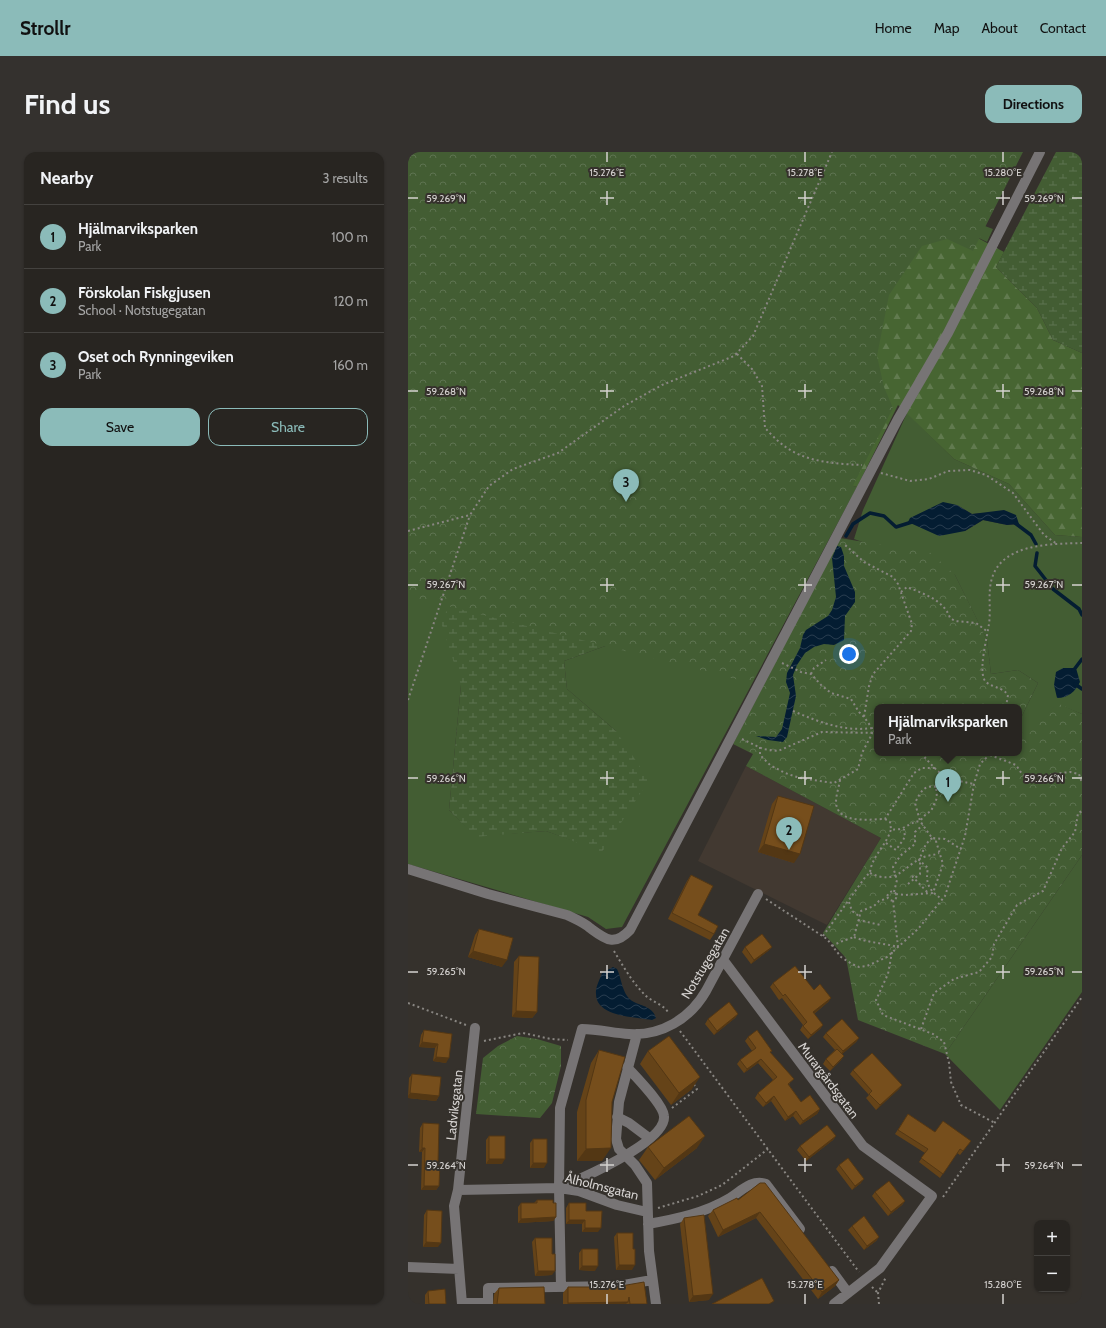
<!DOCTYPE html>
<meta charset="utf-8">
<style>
:root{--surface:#282521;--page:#34312e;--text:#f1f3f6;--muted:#a5a5a5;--line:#44423f;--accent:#8bbbb9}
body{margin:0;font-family:Cabin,sans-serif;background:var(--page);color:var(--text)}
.controls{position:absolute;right:12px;bottom:12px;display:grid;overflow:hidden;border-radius:8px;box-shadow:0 1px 3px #0004}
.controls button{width:36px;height:36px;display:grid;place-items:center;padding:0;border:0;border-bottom:1px solid var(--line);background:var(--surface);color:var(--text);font:20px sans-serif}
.you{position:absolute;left:441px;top:502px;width:14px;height:14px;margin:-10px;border:3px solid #fff;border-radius:50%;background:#1a73e8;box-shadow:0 0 0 6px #1a73e833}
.badge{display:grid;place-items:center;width:26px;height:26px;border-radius:50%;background:var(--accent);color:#111;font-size:13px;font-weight:700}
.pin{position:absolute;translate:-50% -33px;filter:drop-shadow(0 1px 2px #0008)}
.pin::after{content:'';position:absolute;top:21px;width:14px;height:12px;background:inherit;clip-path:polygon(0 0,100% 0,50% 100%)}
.popup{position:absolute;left:466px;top:552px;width:148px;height:52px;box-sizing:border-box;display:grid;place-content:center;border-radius:8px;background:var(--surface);filter:drop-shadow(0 1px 3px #0005);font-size:13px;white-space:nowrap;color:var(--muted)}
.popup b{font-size:15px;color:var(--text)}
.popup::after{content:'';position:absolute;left:50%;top:100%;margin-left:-8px;border:8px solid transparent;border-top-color:var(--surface)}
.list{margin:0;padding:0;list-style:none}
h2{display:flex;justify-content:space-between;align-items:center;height:52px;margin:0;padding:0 16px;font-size:17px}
h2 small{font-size:13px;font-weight:400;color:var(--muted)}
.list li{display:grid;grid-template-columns:26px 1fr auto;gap:12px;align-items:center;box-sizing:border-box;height:64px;padding:0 16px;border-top:1px solid var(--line)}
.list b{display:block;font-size:15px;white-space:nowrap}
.list p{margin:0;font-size:13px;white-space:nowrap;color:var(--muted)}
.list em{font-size:13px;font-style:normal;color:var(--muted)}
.actions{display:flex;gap:8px;padding:12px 16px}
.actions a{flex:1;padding:9px 0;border:1px solid var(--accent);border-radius:12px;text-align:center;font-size:14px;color:var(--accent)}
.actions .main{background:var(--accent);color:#111}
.map{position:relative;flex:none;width:674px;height:1152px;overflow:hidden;border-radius:12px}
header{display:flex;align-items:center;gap:24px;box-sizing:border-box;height:56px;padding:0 20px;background:var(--accent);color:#111}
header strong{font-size:19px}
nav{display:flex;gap:22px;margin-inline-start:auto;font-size:14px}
.intro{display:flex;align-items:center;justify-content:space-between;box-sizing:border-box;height:96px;padding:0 24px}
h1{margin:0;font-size:28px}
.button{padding:10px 18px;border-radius:12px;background:var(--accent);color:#111;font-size:14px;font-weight:700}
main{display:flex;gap:24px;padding:0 24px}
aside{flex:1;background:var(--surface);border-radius:12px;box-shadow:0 1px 3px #0004}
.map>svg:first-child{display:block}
</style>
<header>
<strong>Strollr</strong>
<nav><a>Home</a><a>Map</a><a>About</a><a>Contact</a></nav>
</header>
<div class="intro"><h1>Find us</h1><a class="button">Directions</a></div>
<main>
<aside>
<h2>Nearby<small>3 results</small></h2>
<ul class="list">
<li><span class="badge">1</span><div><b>Hjälmarviksparken</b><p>Park</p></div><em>100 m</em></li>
<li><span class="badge">2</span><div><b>Förskolan Fiskgjusen</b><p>School · Notstugegatan</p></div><em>120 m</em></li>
<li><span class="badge">3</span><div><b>Oset och Rynningeviken</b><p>Park</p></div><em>160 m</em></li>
</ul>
<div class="actions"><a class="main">Save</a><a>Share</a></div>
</aside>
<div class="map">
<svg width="674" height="1152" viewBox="0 0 674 1152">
<defs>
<pattern id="forest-firs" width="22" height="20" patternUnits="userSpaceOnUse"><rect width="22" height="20" fill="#476532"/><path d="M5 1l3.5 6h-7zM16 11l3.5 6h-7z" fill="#617a4f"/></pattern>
<pattern id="wetland-marsh" width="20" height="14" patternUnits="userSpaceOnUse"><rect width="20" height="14" fill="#435d33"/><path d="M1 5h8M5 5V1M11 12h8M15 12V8" fill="none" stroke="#5d7350"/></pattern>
<pattern id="park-crowns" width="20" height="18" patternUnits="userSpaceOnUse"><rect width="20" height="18" fill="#435d33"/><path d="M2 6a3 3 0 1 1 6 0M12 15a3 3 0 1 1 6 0" fill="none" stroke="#5d7350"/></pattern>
<pattern id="water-waves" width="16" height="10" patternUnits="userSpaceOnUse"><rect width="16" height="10" fill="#041d32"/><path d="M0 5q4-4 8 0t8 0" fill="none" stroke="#283d4f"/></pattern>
</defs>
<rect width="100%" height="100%" fill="#35312c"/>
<path fill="#423931" d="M338,614L473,686L419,773L290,709Z"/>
<path fill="#435d33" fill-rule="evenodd" d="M544,62L585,77L579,90L538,70L390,317L449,335L214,775L198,777L180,765L0,712V108ZM222,485L156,509L159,537L208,579L195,699L138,679L67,684L41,658L53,533Z
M499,261L546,307L601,332L647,383L674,385V562L649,552L619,585L611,577V570L630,531L610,518L583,522L579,488L547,423L446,387L455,358ZM549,353L564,362L574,361L611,372L599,373L575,368L557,379Z
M674,703V840L592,958L537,902Z"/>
<path fill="url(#forest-firs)" d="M538,69L596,100L588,115L629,156L645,188L674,201V385L647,383L601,332L546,307L490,253L449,335L390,317L438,144Z"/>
<path fill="url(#wetland-marsh)" d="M648,0H674V201L645,188L629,156L588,115Z
M67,403L222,485L156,509L159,537L208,579L241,628L194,700L138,679L67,685L41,658L53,533L33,470Z"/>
<path fill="url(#park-crowns)" d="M0,0H615L565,99L539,87L514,94L481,143L469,204L476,235L485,256L343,531L0,444Z
M432,386L523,401L547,423L563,455L579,488L583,522L610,518L630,531L611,570V555H469V601H611V577L619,584L649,551L674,562V703L537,902L450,868L438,806L415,781L473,686L338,614L345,602L325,592Z
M109,884L129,887L153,894V914L144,951L132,966L68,962L75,906L90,894Z"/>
<path fill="url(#water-waves)" d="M535,350L549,353L564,362L596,358L608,363L611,372L599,373L575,368L557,379L531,384L500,370L502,366Z
M429,394L433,395L436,404V414L447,440V450L437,464L436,488L426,493L416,492L406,495L397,501L389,513L385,523L388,544L379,585L375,590L360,588L348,584L368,585L374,577L382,541L378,530L379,521L392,496L395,483L398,478L420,464L424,458L428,445L424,406Z
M655,516H668L672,530C667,540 660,546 649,546L646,533L648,520Z
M205,815L209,817C214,827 214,844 226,850C234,854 245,855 248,866L244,868C228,865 188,865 188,842C187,836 192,827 194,821Z"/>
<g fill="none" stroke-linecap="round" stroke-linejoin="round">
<path stroke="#041d32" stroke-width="3.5" d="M607,371L623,383L628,392
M438,384L445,372L462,361L476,364L488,375L504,370
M629,401L627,414L645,437L671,457L674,463
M665,519L674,507
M667,532L674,537"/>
<path stroke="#898682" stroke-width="2" stroke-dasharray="2 3" stroke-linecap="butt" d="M329,202L344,217L354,234L357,276C362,281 368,288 375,293C396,310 428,312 454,313
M473,321L502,329L521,327L540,319L562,318L578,323L605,341L636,383L649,392
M0,379L62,363L81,334L105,317L150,301L216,254L254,233L326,204L345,184L424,0
M493,440L499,435C516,442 536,448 542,466L547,469L568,471L580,480
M374,511L393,520L403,522L414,534L423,541L443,547L451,560L456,565
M403,522L406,516L418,508
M0,548L62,363
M598,555L600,543C594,534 579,535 576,527C571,515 579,486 581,472C583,458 580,443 583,430C591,391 643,392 674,391
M385,559C411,570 436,580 464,576
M334,587L355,597L370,599L414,580L469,581
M352,595V603L362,613L377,621L392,626L426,631L450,617L454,601L464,582V576L456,565L461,534L465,522L503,479L504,472L490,432L485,425L456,410L436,392
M513,601C534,625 535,626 566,632
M582,603L608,613L614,622L623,628L632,629L644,622L662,620L671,622L674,631
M432,628C431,635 428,643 428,650C429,673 463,667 477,667L506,621L514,616H527
M528,635C516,632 512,641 507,651L512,669L524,686L537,687L553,697
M477,667L482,670L483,677C495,680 501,670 512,669L518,662L523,659L529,646L528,633L534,623
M524,686L518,692L511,708L520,716C517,731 521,739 534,747
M478,691L488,698L497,685L496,677
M462,721C491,735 496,711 519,704C523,703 527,703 531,701
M504,724L521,742
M500,732L512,722V709
M479.5 744a4.5 4.5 0 1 1 9 0a4.5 4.5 0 1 1-9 0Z
M486,740L489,728L485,715L492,704L507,692V680L515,673
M488,742L497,743L525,741L535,712L527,686
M358,747L419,787L433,805L444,812L451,815L459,814L479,805L510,777L537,744L557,684L566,632L572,612L583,601
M441,750L444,759L451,764
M450,768L473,773
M415,784L458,724L462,721C463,705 479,693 483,677
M446,785C460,791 476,791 490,795L485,748
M424,794L432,790L446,785L453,759L466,754L471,749L480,746
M206,799C215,814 224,830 237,843C244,850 257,853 261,862
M484,800L480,822L468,848L475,863L525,882L536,890L541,911L543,930L553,953L587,971
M0,851L58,873
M513,877L526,841L546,827L571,820L584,805L586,792L609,753L635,739L654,696L667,680L670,661L674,659
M272,879L451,1120
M76,889L115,881L143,887L160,888
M264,956L289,937L285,931
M535,1045L674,845
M250,1056L290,1044L314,1033L360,997
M464,1135L470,1141
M471,1152L470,1141L478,1125"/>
<path stroke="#777475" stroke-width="10" d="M0,717L80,742L159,763C167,767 175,770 182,776C197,787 206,795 222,778L490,267L540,181L632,0
M316,809L455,994L524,1044L472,1116L426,1152
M229,882L211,950L208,987L211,997L227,1013L239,1031L241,1099L248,1152
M209,965L221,971L241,986
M151,1036C172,1027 259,990 256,964C255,952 228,925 219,915
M50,1038L151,1036L171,1039L209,1053L239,1060
M240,1072C268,1067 297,1061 322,1046C333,1039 344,1027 358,1032L392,1077
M0,1115L51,1117
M424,1119L440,1141
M153,1135L151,1036L152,956L174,877C190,877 205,881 221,882C253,884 282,867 298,839L350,742
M54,1151H80
M54,1152L46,1054L50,1038L67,876
M80,1152V1136L210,1134L244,1128"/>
</g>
<path fill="#654318" d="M370,644L386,711L350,700L364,652Z
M283,723L290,763L306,782L302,788L260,767L279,729Z
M71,777L94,815L60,805L67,783Z
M337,795H364L360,799L343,812L334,800Z
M111,804L129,860L124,866L104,865L106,810Z
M365,831L406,838L423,846L420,850L406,862L415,873L412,877L400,887L392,878L395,873L374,846L371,848L362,835Z
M330,862L327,866L306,883L297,872L300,867Z
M16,878L44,882L38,911L25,909L27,896L11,895L13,883Z
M418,881L451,886L448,890L434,902L436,904L433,908L422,919L415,912L418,907L427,898L415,885Z
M340,885L364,899L362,901L382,931L381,933L393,950L412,957L409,962L392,973L385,964L377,969L363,949L355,955L347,946L350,941L365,928L350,911L336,921L329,912L332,908L344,899L337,889Z
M191,898L204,950L194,1009H169V960L183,911Z
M240,899L284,937L263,953L232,912Z
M445,918L494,933L491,937L468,958L458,946L461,943L442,922Z
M4,922L31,944L28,949L0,946L1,926Z
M500,962L527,980L563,989L552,1003L549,1001L532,1026L511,1010L517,1001L487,982Z
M15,971L31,1034L28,1038H13L14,1000H11L12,976Z
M81,984L94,1012H78V988Z
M428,984L425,988L398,1009L389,998L392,994Z
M125,987L136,1016H122V991Z
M240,995L289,996L247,1028L231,1008Z
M431,1013L453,1031L444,1038L428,1017Z
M352,1031L431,1128L427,1134L410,1147L348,1066L310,1085L300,1064L305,1058L330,1048Z
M467,1040L497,1049L494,1053L480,1064L464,1044Z
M129,1048L145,1051L148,1065L145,1069L110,1071V1055L113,1051H126Z
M161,1051L178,1059L190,1080H174V1072H158V1056Z
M19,1058L30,1095H15L16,1063Z
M276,1066L301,1148L281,1150L272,1072Z
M444,1074L471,1085L468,1089L456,1098L440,1078Z
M209,1081L224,1118H208L206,1085Z
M127,1086L144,1123L127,1124L124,1090Z
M174,1097L187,1119L171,1118V1101Z
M160,1135H207L239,1152H155V1141Z
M91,1136L136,1152H85L86,1142Z
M20,1139L38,1152H17V1143Z"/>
<path fill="#533714" d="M356,692L392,702L386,711L350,700Z
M364,795L360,799L343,812L346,808Z
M65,799L99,808L94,815L60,805Z
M423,846L420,850L402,865L405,860Z
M108,859L129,860L124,866L104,865Z
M330,862L327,866L306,883L309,879Z
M415,873L412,877L400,887L403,883Z
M451,886L448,890L432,904L435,899Z
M14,890L30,892L27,896L11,895Z
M436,904L433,908L422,919L425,915Z
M28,905L41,906L38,911L25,909Z
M353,907L350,911L336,921L339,917Z
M292,925L284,937L263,953L271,941Z
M494,933L491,937L468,958L472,953Z
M2,941L31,944L28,949L0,946V944Z
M366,944L363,949L355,955L358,951Z
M412,957L409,962L392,973L395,969Z
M388,959L385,964L377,969L380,965Z
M297,984L289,996L247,1028L256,1016Z
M428,984L425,988L398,1009L401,1005Z
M14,996H17L14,1000H11Z
M203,996L194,1009H169L178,997Z
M81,1007H97L94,1012H78Z
M125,1011H139L136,1016H122Z
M456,1027L453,1031L444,1038L447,1034Z
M16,1034H31L28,1038H13Z
M497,1049L494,1053L480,1064L483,1060Z
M352,1060L348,1066L310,1085L315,1078Z
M148,1065L145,1069L110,1071L113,1067Z
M161,1068H177L174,1072H158Z
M177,1076H193L190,1080H174Z
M471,1085L468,1089L456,1098L459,1094Z
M18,1090L33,1091L30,1095H15Z
M211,1113H227L224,1118H208Z
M174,1114H190L187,1119L171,1118Z
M130,1119H147L144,1123L127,1124Z
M431,1128L427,1134L410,1147L414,1140Z
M305,1142L301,1148L281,1150L285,1144Z
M220,1150L218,1152H159L160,1151Z"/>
<path fill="#764e1c" stroke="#533714" d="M370,644L406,654L392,702L356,692Z
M283,723L305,734L290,763L310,774L306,782L264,761Z
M71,777L105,786L99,808L65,799Z
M354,782L364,795L346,808L337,795Z
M111,804L131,805L129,860L108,859Z
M387,814L406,838L412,832L423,846L405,860L415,873L403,883L395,874L399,870L377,842L375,844L365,831Z
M321,850L330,862L309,879L300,867Z
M434,867L451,886L435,899L418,881Z
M16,878L44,882L41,906L28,905L30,892L14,890Z
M349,878L364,899L362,900L386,927L380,932L393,950L402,943L412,957L395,969L388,959L380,965L366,944L358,951L350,941L369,925L353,907L339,917L332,908L348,896L340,885Z
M261,884L292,925L271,941L240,899Z
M429,897L436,904L425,915L418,907Z
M191,898L217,905L204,950L203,996L178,997V948Z
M464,901L494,933L472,953L461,942L464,939L445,918Z
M4,922L33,925L31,944L2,941Z
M500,962L527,980L535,969L563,989L555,999L552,997L535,1022L513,1006L520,997L490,978Z
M281,964L297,984L256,1016L240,995Z
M15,971L31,972L30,1010H32L31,1034H16L17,996H14Z
M419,973L428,984L401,1005L392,994Z
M81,984H97V1007H81Z
M125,987H139V1011H125Z
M440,1006L456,1027L447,1034L431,1013Z
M481,1029L497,1049L483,1060L467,1040Z
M352,1031H357L431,1128L414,1140L352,1060L315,1078L305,1058L329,1046L330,1048Z
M129,1048H145V1051H148V1065L113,1067V1051H129Z
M161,1051H178V1059H194L193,1076H177V1068H161Z
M19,1058L34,1059L33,1091L18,1090Z
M296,1063L305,1142L285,1144L276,1066Z
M456,1064L471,1085L459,1094L444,1074Z
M209,1081H225V1097H227V1113H211Z
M127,1086H144V1102H147V1119H130Z
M174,1097H190V1114H174Z
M354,1126L366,1149L361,1152H304Z
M236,1130L239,1152H222L221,1145L220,1150L160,1151V1135H207Z
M136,1135L137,1152H89L91,1136Z
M37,1137L38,1152H21L20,1139Z"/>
<path fill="none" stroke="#d5d2d0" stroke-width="1.5" d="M199,0V10M397,0V10M595,0V10M199,39V53M397,39V53M595,39V53M0,46H10M192,46H206M390,46H404M588,46H602M664,46H674M199,232V246M397,232V246M595,232V246M0,239H10M192,239H206M390,239H404M588,239H602M664,239H674M199,426V440M397,426V440M595,426V440M0,433H10M192,433H206M390,433H404M588,433H602M664,433H674M199,619V633M397,619V633M595,619V633M0,626H10M192,626H206M390,626H404M588,626H602M664,626H674M199,813V827M397,813V827M595,813V827M0,820H10M192,820H206M390,820H404M588,820H602M664,820H674M199,1006V1020M397,1006V1020M595,1006V1020M0,1013H10M192,1013H206M390,1013H404M588,1013H602M664,1013H674M199,1142V1152M397,1142V1152M595,1142V1152"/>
<g text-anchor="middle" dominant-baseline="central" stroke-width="4" stroke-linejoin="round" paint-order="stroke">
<g font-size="13" fill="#d5d2d0" stroke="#35312c">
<text transform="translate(297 811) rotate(-59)">Notstugegatan</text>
<text transform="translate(421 928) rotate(53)">Murargårdsgatan</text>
<text transform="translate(46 953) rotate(-84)">Ladviksgatan</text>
<text transform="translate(194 1034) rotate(14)">Ålholmsgatan</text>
</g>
</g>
<g font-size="10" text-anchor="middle" fill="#d5d2d0" stroke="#35312c" stroke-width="4" stroke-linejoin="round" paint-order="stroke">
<text x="199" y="24">15.276°E</text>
<text x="397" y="24">15.278°E</text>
<text x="595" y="24">15.280°E</text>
<text x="38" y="50">59.269°N</text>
<text x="636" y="50">59.269°N</text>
<text x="38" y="243">59.268°N</text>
<text x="636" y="243">59.268°N</text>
<text x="38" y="436">59.267°N</text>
<text x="636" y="436">59.267°N</text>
<text x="38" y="630">59.266°N</text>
<text x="636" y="630">59.266°N</text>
<text x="38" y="823">59.265°N</text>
<text x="636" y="823">59.265°N</text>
<text x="38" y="1017">59.264°N</text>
<text x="636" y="1017">59.264°N</text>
<text x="199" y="1136">15.276°E</text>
<text x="397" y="1136">15.278°E</text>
<text x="595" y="1136">15.280°E</text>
</g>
</svg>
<div class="controls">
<button>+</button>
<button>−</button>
</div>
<div class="you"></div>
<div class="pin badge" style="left:540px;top:650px">1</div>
<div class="popup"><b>Hjälmarviksparken</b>Park</div>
<div class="pin badge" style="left:381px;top:698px">2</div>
<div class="pin badge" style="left:218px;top:350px">3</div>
</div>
</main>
